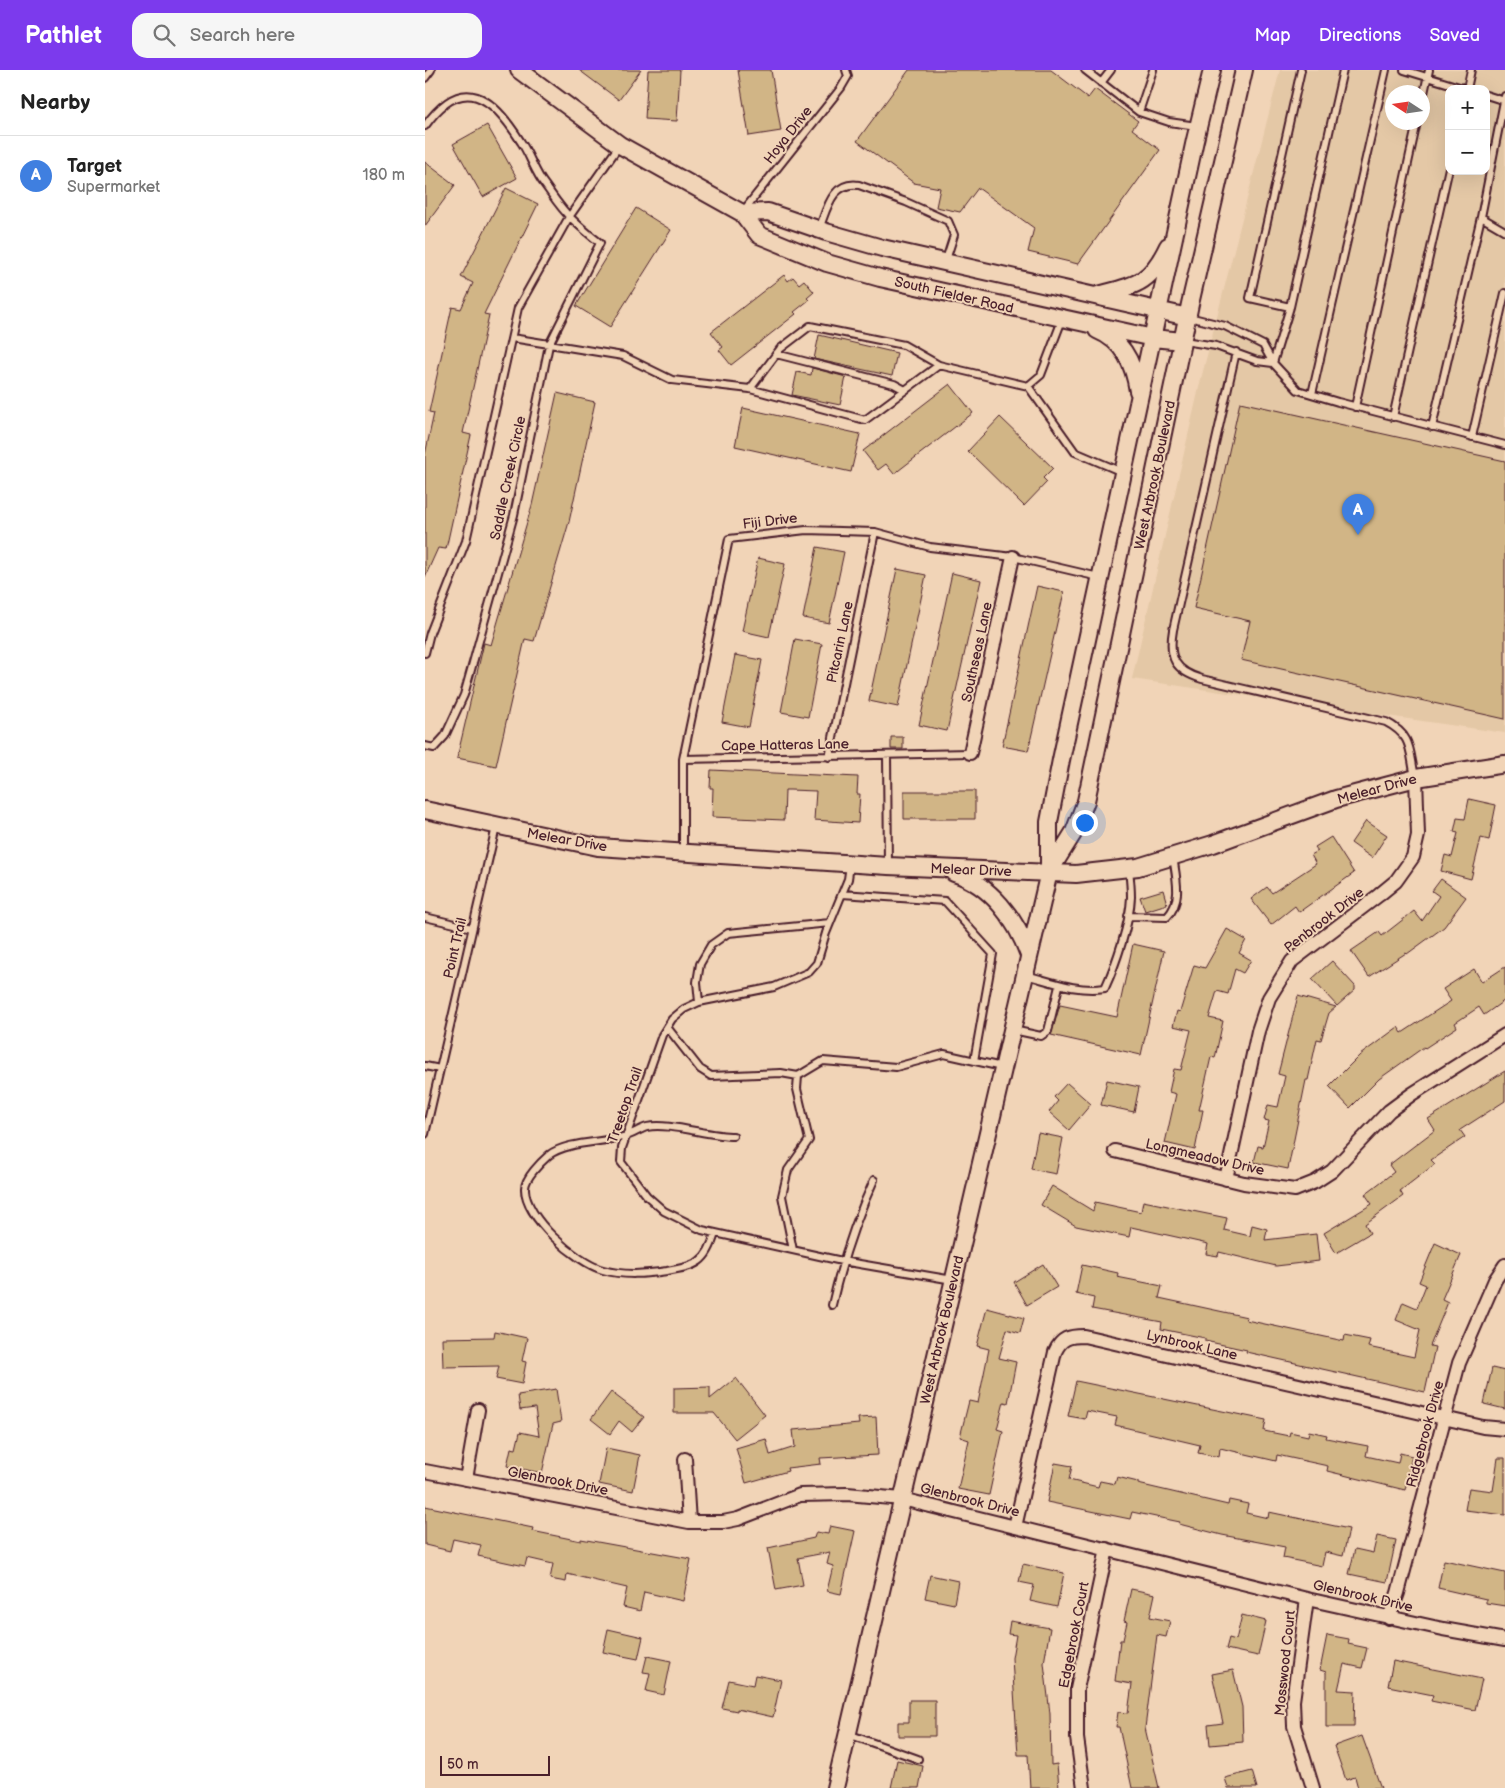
<!DOCTYPE html>
<meta charset="utf-8">
<style>
:root{--surface:#fff;--page:#f6f6f6;--text:#222;--muted:#767676;--line:#e0e0e0;--accent:#7c3aed}
body{margin:0;font-family:"Balsamiq Sans",sans-serif;background:var(--page);color:var(--text)}
.controls{position:absolute;right:15px;top:15px;display:grid;overflow:hidden;border-radius:10px;box-shadow:0 5px 20px #0002}
.controls button{width:45px;height:45px;display:grid;place-items:center;padding:0;border:0;border-bottom:1px solid var(--line);background:var(--surface);color:var(--text);font:25px sans-serif}
.compass{position:absolute;left:960px;top:15px;width:45px;height:45px;border-radius:50%;background:var(--surface);box-shadow:0 5px 20px #0002;rotate:282deg}
.scale{position:absolute;left:15px;bottom:12px;width:110px;box-sizing:border-box;padding-left:5px;border:2px solid #4a1f2b;border-top:0;font-size:14px;line-height:18px;white-space:nowrap;color:#4a1f2b;-webkit-text-stroke:4px #f1d4b7;paint-order:stroke}
.you{position:absolute;left:659px;top:752px;width:18px;height:18px;margin:-12px;border:4px solid #fff;border-radius:50%;background:#1a73e8;box-shadow:0 0 0 8px #1a73e833}
.badge{display:grid;place-items:center;width:32px;height:32px;border-radius:50%;background:var(--accent);color:#fff;font-size:16px;font-weight:700}
.pin{position:absolute;translate:-50% -41px;filter:drop-shadow(0 1px 2px #0008)}
.pin::after{content:'';position:absolute;top:26px;width:18px;height:15px;background:inherit;clip-path:polygon(0 0,100% 0,50% 100%)}
.list{margin:0;padding:0;list-style:none}
h2{display:flex;justify-content:space-between;align-items:center;height:65px;margin:0;padding:0 20px;font-size:21px}
h2 small{font-size:16px;font-weight:400;color:var(--muted)}
.list li{display:grid;grid-template-columns:32px 1fr auto;gap:15px;align-items:center;box-sizing:border-box;height:80px;padding:0 20px;border-top:1px solid var(--line)}
.list b{display:block;font-size:19px;white-space:nowrap}
.list p{margin:0;font-size:16px;white-space:nowrap;color:var(--muted)}
.list em{font-size:16px;font-style:normal;color:var(--muted)}
.icon{flex:none;width:28px;height:28px;fill:none;stroke:currentColor;stroke-width:2;stroke-linecap:round;stroke-linejoin:round}
.map{position:relative;flex:none;width:1080px;height:1718px;overflow:hidden}
header{display:flex;align-items:center;gap:30px;box-sizing:border-box;height:70px;padding:0 25px;background:var(--accent);color:#fff}
header strong{font-size:24px}
nav{display:flex;gap:28px;margin-inline-start:auto;font-size:18px}
.search{width:350px;height:45px;background:var(--page);display:flex;align-items:center;gap:12px;box-sizing:border-box;padding:0 18px;border-radius:15px;color:var(--muted);font-size:19px}
main{display:flex}
aside{flex:1;background:var(--surface)}
.map>svg:first-child{display:block}
</style>
<header>
<strong>Pathlet</strong>
<div class="search"><svg class="icon" aria-label="search" viewBox="0 0 24 24"><circle cx="10" cy="10" r="6"/><path d="M15 15l6 6"/></svg>Search here</div>
<nav><a>Map</a><a>Directions</a><a>Saved</a></nav>
</header>
<main>
<aside>
<h2>Nearby<small></small></h2>
<ul class="list">
<li><span class="badge" style="background:#3f7fe0">A</span><div><b>Target</b><p>Supermarket</p></div><em>180 m</em></li>
</ul>
</aside>
<div class="map">
<svg width="1080" height="1718" viewBox="0 0 1080 1718">
<rect width="100%" height="100%" fill="#f1d4b7"/>
<filter id="ink" filterUnits="userSpaceOnUse"><feTurbulence type="fractalNoise" baseFrequency=".02" numOctaves="2"/><feDisplacementMap in="SourceGraphic" scale="10" xChannelSelector="R" yChannelSelector="G"/><feConvolveMatrix kernelMatrix="1 2 1 2 8 2 1 2 1" color-interpolation-filters="sRGB"/></filter>
<g filter="url(#ink)">
<path fill="#e4c8a6" fill-rule="evenodd" d="M855,0H1080V663L707,609L776,309ZM1024,19H1061V101H1024ZM968,22H998V52H968Z"/>
<path fill="#d1b586" stroke="#4a1f2b" d="M154,0H216L194,30Z
M223,0H255L252,51L220,49Z
M313,0H346L356,61L324,66Z
M484,0H626L663,28L670,19L713,51L707,59L735,80L653,194L603,182L609,158L553,118L535,142L511,137L515,118L489,113L432,71Z
M62,55L92,108L58,127L28,74Z
M0,92L30,115L0,156Z
M81,118L113,134L59,244L64,245L38,363L46,365L21,479L13,478L0,507V385L9,343L4,342L27,237L36,239L48,213L36,207Z
M211,138L246,160L185,257L151,236Z
M359,205L363,211L368,207L374,214L379,210L389,222L382,228L384,230L369,242L371,244L306,295L294,280L298,277L286,262Z
M394,265L472,283L467,306L389,289Z
M387,298L421,307L415,335L367,325L372,302L386,305Z
M525,314L548,343L469,404L461,394L453,400L438,381Z
M132,323L170,332L144,452L109,571L100,569L71,696L32,688L59,573L66,575L107,435Z
M815,332L1080,391V649L816,590L825,551L769,538Z
M318,338L435,364L426,402L310,376Z
M575,347L628,398L618,408L622,412L599,436L543,381Z
M392,477L419,482L404,553L378,548Z
M333,488L360,494L344,567L317,561Z
M472,499L501,505L473,637L444,631Z
M527,503L556,510L522,661L494,655Z
M612,516L639,522L603,681L577,676Z
M370,569L397,574L383,647L356,642Z
M310,585L337,590L324,657L297,652Z
M466,667H478V679H466Z
M286,700L433,707L432,724H435L433,753L389,750L391,721L365,720H360L359,750L287,747L288,718H285Z
M479,721H550V749H479Z
M1044,729L1071,735L1064,770L1056,768L1046,809L1016,801L1020,785L1027,787L1033,763L1029,762L1032,748L1040,749Z
M941,751L962,765L947,788L926,773Z
M906,767L929,803L874,842L870,836L846,855L826,829L842,817L847,823L891,794L886,785L893,781L890,777Z
M1016,809L1041,827L1019,857L982,884L981,883L944,907L926,881L954,862L957,866L989,841L997,851L1014,826L1007,821Z
M738,820L742,834L720,841L715,827Z
M802,859L821,870L814,883L826,890L818,903L810,899L803,924L792,921L784,948L798,951L790,988L786,987L774,1040H778L770,1080L740,1073L751,1024L744,1022L749,999L756,1000L766,960L748,956L752,941L755,942L769,895L780,898Z
M708,874L739,881L716,985L626,965L635,935L692,947Z
M907,891L930,916V920L912,936L887,909Z
M1080,897V930L1059,945L1054,937L1030,953L1032,957L1000,978L999,977L954,1009L925,1038L904,1016L935,985L973,957L977,963L1026,931L1018,919L1049,899L1057,912Z
M873,926L911,937L904,943L896,970L892,969L883,1010H881L863,1099L829,1092L833,1076L838,1077L844,1051L839,1050L843,1035L853,1037L860,1006L853,1004Z
M1080,1001V1031L1035,1060L1040,1067L1006,1090L1010,1094L975,1121L978,1126L940,1154L945,1163L911,1183L899,1163L947,1134L940,1124L969,1102L964,1095L1010,1060L1003,1049Z
M682,1010L714,1017L709,1042L676,1035Z
M642,1013L666,1034L644,1060L624,1042L633,1031L629,1027Z
M613,1063L638,1068L631,1104L606,1099Z
M627,1116L668,1141L670,1132L716,1142L718,1131L802,1148L799,1160L825,1166L827,1155L842,1159L840,1170L891,1164L894,1191L851,1196L794,1182L793,1186L781,1184L783,1174L706,1157L704,1167L651,1156L616,1135Z
M1010,1173L1036,1185L1017,1229L1023,1232L1005,1276L1010,1277L1000,1322L821,1282L822,1280L780,1271V1268L736,1259L737,1252L667,1239L669,1228L651,1224L657,1195L693,1203L692,1207L737,1216L734,1228L822,1247L821,1250L919,1271L920,1265L945,1270L943,1277L989,1287L995,1260L971,1250L978,1232L992,1238L1001,1215L994,1212Z
M618,1194L632,1217L602,1235L589,1212Z
M562,1238L599,1248L595,1263L582,1259L574,1288L591,1292L583,1333L579,1332L572,1359L578,1361L564,1425L533,1419L544,1370L535,1367L544,1331L553,1333L564,1279L552,1276Z
M70,1261L102,1268L97,1291L101,1292L97,1314L71,1309L74,1296L18,1297L17,1268L69,1267Z
M1067,1298L1080,1301V1339L1059,1334Z
M311,1308L340,1345L310,1369L289,1343H249V1318L285,1317V1329Z
M651,1311L841,1350L839,1361L864,1366L865,1362L883,1366L884,1361L902,1365L901,1368L943,1376L941,1386L973,1393L975,1383L987,1386L980,1420L902,1401L903,1396L852,1385L851,1391L795,1378L794,1387L773,1383L775,1375L690,1355L692,1347L662,1341L660,1349L643,1346Z
M131,1319L136,1352L128,1354L117,1403L82,1396L86,1378L91,1379L95,1362L114,1366L110,1338L95,1340L93,1325Z
M186,1322L219,1347L207,1362L194,1351L185,1364L166,1349Z
M451,1347L453,1385L395,1388L396,1394L362,1398L363,1401L321,1413L311,1378L341,1369L345,1385L370,1377L368,1360L434,1354L433,1348Z
M181,1378L215,1385L208,1421L174,1414Z
M1073,1388H1080V1445L1040,1440L1044,1418L1068,1421Z
M630,1393L647,1396L644,1410L673,1417L675,1411L690,1414L692,1407L713,1412V1414L803,1435L804,1430L823,1434L821,1443L843,1448L844,1442L924,1459L918,1486L900,1482L897,1496L858,1488L860,1477L797,1465L754,1454L755,1452L707,1442L705,1449L622,1432Z
M0,1436L108,1458L107,1461L156,1471V1469L266,1489L258,1531L219,1522L215,1541L198,1537L202,1518L142,1504L141,1512L125,1509L128,1494L102,1488L100,1496L85,1493L53,1486L56,1475L28,1469L25,1481L0,1475Z
M405,1456L430,1461L416,1524L402,1521L408,1496L402,1494L405,1482L373,1488L378,1515L351,1520L343,1478L389,1468L391,1462L403,1464Z
M952,1466L971,1470L962,1512L924,1504L930,1479L948,1483Z
M1019,1490L1080,1503V1536L1061,1533V1529L1013,1518Z
M598,1494L639,1503L632,1537L605,1531L609,1515L594,1512Z
M505,1505L533,1511L529,1534L500,1528Z
M706,1519L730,1524L725,1547L745,1551L741,1567L732,1565L720,1658L734,1718H707L694,1657H691L693,1642L703,1643L707,1614L690,1611L695,1570H698L702,1552L699,1551Z
M817,1545L841,1551L833,1586L801,1579L804,1568L811,1570Z
M585,1551L625,1558L619,1593L625,1644L626,1695L632,1694L634,1718H605L603,1685H593L587,1588L591,1565L583,1564Z
M183,1559L218,1567L213,1589L178,1582Z
M902,1565L924,1569L923,1574L942,1578L937,1598L919,1594L913,1620L930,1621L929,1657H901V1602L895,1600Z
M222,1586L246,1591L239,1625L221,1621L225,1603L218,1602Z
M968,1591L1057,1609L1050,1640L1006,1631L1008,1625L963,1616Z
M808,1600L817,1637L818,1672L785,1675L783,1655L798,1653L787,1604Z
M330,1605L356,1610L348,1647L312,1639V1641L297,1638L304,1610L328,1615Z
M484,1630H510V1666H473V1652H484Z
M937,1666L956,1718H933L930,1707L921,1710L909,1676Z
M472,1690L498,1696L494,1718H466Z
M827,1701L832,1718H803L800,1708Z"/>
<g fill="none" stroke-linecap="round" stroke-linejoin="round">
<defs>
<path id="service" d="M660,0L714,42L744,52L772,56
M979,0L1041,19
M0,8L6,0
M676,13L686,0
M1042,19L1046,0
M1061,25L1080,31
M1080,26L1056,147L1080,161
M998,28L1004,0
M714,42L728,0
M0,56C38,2 68,27 96,72C105,85 110,103 120,115C128,126 136,139 146,148C155,157 165,165 175,173L124,275L89,445L39,625L20,666L9,678L0,676
M319,140L416,18L423,6L421,0
M394,159C402,139 407,111 434,115L481,132L523,151L529,165L520,193
M865,237L918,0
M764,247L800,256L838,275L848,293L873,320L913,332L1080,375
M87,268L198,286L247,310L325,319L440,350L514,295L603,316L650,382L697,402
M759,271L791,276L832,291L848,293
M811,282L748,560C743,588 750,601 777,609L961,652C988,666 984,680 990,707
M351,284L469,314L480,320
M848,293L865,237L825,228L876,0
M603,316L616,305L637,250
M325,319L355,279L385,256L479,275L514,295
M887,324L961,0
M930,337L992,52
M968,347L1024,98
M1007,357L1056,147
M1047,367L1080,223
M0,583L5,563L41,471L93,238L144,147L194,76
M462,686L463,795
M404,687L450,462
M258,689L545,683
M258,781V689L304,469L381,460L450,462L505,477L588,487L674,507
M425,795L423,809L401,863L392,893L384,902L349,917L274,932L259,939L247,949L237,965L197,1078L196,1092L222,1126L239,1141L277,1160L417,1191L528,1210
M417,824L520,831L568,884L549,991
M703,846L742,847C758,831 751,808 748,786
M0,847L47,858
M601,905C628,912 651,922 680,918C691,894 705,853 706,827C706,818 705,808 704,799
M274,932L272,912L275,894L286,875L303,863L405,853
M242,957L275,999L286,1006L356,1003L373,1006
M588,960L616,966L623,961L634,916
M0,996L15,999
M0,1064L71,757
M290,1163C282,1193 271,1196 242,1201C221,1204 199,1206 178,1200C152,1193 99,1147 100,1118C100,1108 116,1092 124,1085C142,1071 179,1073 201,1066C208,1064 215,1059 222,1057C242,1052 284,1066 308,1066
M368,1180L357,1126L363,1100L384,1070L372,1019L373,1006L398,991L471,997L519,984L577,997
M407,1235C417,1191 430,1151 449,1110
M423,1664L493,1689"/>
<path id="minor" d="M545,683L588,487
M690,1081L819,1113L870,1120L890,1112L907,1101L964,1041L987,1024L1080,965
M801,1109L833,961L844,928L867,891L954,825L971,811L988,787L993,765L991,708
M260,1389L264,1452
M0,1401L264,1452H298L313,1449L375,1425L422,1424L477,1429L882,1529L1018,1559L1080,1570
M41,1409L53,1340
M590,1457L630,1282C636,1268 644,1266 659,1266L1058,1357L1080,1359
M882,1529L868,1631L869,1656L888,1718
M964,1548L973,1523L1034,1293L1070,1210L1080,1195
M659,1718L652,1668V1619L682,1479"/>
<path id="tertiary" d="M94,0L195,75L317,143L334,165L402,193L455,208L728,268L757,271
M317,143L343,142L401,162L457,178L763,247
M673,225C711,215 725,214 743,176
M672,260C699,271 709,295 713,321
M0,740L173,777L463,796L651,804L713,797L788,774L911,729L991,708L1080,694
M624,802L649,762L661,731L765,234L819,0
M529,803C566,815 591,849 604,885
M410,1718L624,802V752L636,690L770,70L787,0"/>
</defs>
<use href="#service" stroke="#4a1f2b" stroke-width="10"/>
<use href="#minor" stroke="#4a1f2b" stroke-width="16"/>
<use href="#tertiary" stroke="#4a1f2b" stroke-width="20"/>
<use href="#service" stroke="#f1d4b7" stroke-width="6"/>
<use href="#minor" stroke="#f1d4b7" stroke-width="12"/>
<use href="#tertiary" stroke="#f1d4b7" stroke-width="16"/>
</g>
</g>
<g text-anchor="middle" dominant-baseline="central" stroke-width="4" stroke-linejoin="round" paint-order="stroke">
<g font-size="14" fill="#4a1f2b" stroke="#f1d4b7">
<text transform="translate(363 65) rotate(-52)">Hoya Drive</text>
<text transform="translate(529 225) rotate(13)">South Fielder Road</text>
<text transform="translate(730 405) rotate(-78)">West Arbrook Boulevard</text>
<text transform="translate(83 408) rotate(-78)">Saddle Creek Circle</text>
<text transform="translate(345 451) rotate(-7)">Fiji Drive</text>
<text transform="translate(415 572) rotate(-78)">Pitcarin Lane</text>
<text transform="translate(552 582) rotate(-78)">Southseas Lane</text>
<text transform="translate(360 675) rotate(-1)">Cape Hatteras Lane</text>
<text transform="translate(952 719) rotate(-15)">Melear Drive</text>
<text transform="translate(142 770) rotate(10)">Melear Drive</text>
<text transform="translate(546 800) rotate(2)">Melear Drive</text>
<text transform="translate(899 850) rotate(-38)">Penbrook Drive</text>
<text transform="translate(30 878) rotate(-77)">Point Trail</text>
<text transform="translate(200 1035) rotate(-71)">Treetop Trail</text>
<text transform="translate(780 1087) rotate(13)">Longmeadow Drive</text>
<text transform="translate(517 1260) rotate(-77)">West Arbrook Boulevard</text>
<text transform="translate(767 1275) rotate(13)">Lynbrook Lane</text>
<text transform="translate(1000 1364) rotate(-75)">Ridgebrook Drive</text>
<text transform="translate(133 1411) rotate(11)">Glenbrook Drive</text>
<text transform="translate(545 1430) rotate(14)">Glenbrook Drive</text>
<text transform="translate(938 1526) rotate(13)">Glenbrook Drive</text>
<text transform="translate(649 1565) rotate(-79)">Edgebrook Court</text>
<text transform="translate(860 1593) rotate(-84)">Mosswood Court</text>
</g>
</g>
</svg>
<div class="controls">
<button>+</button>
<button>−</button>
</div>
<svg class="compass" viewBox="-18 -18 36 36"><path d="M0-13l5 13h-10z" fill="#e53935"/><path d="M0 13l5-13h-10z" fill="#767676"/></svg>
<div class="scale">50 m</div>
<div class="you"></div>
<div class="pin badge" style="left:933px;top:465px;background:#3f7fe0">A</div>
</div>
</main>
